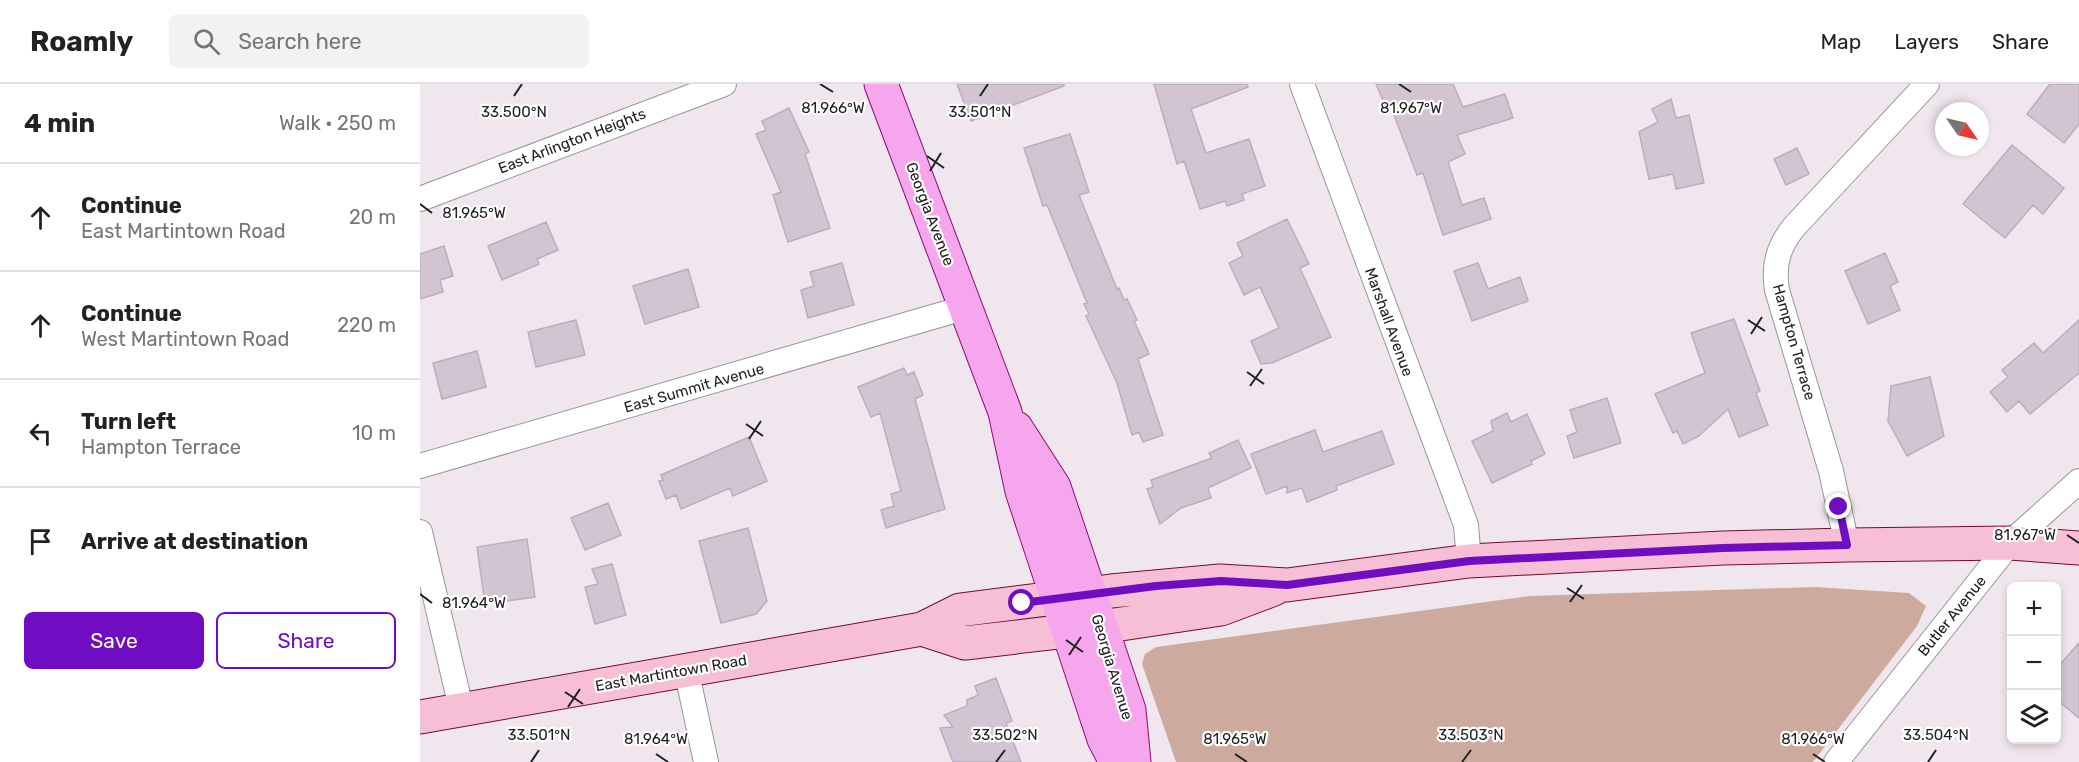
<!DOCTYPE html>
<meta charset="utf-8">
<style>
:root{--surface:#fff;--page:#f2f2f2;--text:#222;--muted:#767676;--line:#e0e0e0;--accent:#700dc3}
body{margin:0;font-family:Rubik,sans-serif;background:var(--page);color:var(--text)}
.controls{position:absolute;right:18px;bottom:18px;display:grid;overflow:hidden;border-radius:9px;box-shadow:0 3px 9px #0003}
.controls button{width:54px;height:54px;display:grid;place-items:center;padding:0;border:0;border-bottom:2px solid var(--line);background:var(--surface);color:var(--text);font:30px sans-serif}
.compass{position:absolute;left:1515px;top:18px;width:54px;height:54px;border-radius:50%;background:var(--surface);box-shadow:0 3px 9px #0003;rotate:124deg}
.stop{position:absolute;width:18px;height:18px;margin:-14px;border:4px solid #700dc3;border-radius:50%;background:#fff}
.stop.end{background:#700dc3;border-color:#fff;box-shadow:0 2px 6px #0008}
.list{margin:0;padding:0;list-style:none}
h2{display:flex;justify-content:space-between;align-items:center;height:78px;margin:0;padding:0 24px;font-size:26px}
h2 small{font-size:20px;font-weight:400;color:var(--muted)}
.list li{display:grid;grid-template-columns:39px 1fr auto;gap:18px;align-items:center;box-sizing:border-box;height:108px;padding:0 24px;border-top:2px solid var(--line)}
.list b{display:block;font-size:22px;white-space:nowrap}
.list p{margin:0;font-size:20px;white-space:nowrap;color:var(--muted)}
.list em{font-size:20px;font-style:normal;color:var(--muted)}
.actions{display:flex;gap:12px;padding:18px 24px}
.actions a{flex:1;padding:14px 0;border:2px solid var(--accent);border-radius:9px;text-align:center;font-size:21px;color:var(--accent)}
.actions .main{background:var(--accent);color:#fff}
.icon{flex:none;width:33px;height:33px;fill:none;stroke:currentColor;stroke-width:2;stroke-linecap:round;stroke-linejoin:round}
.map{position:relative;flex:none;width:1659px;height:678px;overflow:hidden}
header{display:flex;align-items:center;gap:36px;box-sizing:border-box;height:84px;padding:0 30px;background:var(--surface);border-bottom:2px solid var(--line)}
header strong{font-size:28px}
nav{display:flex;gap:33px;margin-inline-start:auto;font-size:21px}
.search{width:420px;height:54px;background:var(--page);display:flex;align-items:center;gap:15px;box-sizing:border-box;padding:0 21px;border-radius:9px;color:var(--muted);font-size:22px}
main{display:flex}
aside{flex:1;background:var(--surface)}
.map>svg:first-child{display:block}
</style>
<header>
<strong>Roamly</strong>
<div class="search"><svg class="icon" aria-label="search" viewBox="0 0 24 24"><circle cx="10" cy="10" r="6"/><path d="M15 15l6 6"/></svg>Search here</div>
<nav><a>Map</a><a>Layers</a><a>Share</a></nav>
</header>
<main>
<aside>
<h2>4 min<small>Walk · 250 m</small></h2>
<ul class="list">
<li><svg class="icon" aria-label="ahead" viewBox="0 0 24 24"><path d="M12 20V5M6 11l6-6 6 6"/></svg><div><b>Continue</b><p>East Martintown Road</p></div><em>20 m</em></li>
<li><svg class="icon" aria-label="ahead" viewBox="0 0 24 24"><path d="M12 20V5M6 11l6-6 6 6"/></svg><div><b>Continue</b><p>West Martintown Road</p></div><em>220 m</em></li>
<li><svg class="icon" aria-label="left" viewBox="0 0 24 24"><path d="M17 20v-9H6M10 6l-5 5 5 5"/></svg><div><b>Turn left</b><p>Hampton Terrace</p></div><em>10 m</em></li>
<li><svg class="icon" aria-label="arrive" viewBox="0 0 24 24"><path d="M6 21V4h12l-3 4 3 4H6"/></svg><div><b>Arrive at destination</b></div></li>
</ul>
<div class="actions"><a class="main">Save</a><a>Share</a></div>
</aside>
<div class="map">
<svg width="1659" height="678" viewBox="0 0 1659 678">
<rect width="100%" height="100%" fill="#f0e7ee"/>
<path fill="#ccaa9e" d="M1395,503L1489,509L1506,522L1497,542L1393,678H756L722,580L725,570L736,563L1110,512Z"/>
<path fill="#d2c5d2" stroke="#c0aac1" stroke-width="1.5" d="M537,0H644V2L551,37Z
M734,0H827L828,3L771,25L786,69L829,55L845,102L822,110L824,116L807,122L805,117L780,125L764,77L757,80Z
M956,0H1033L1043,23L1085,10L1093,34L1037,51L1045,70L1028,78L1042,121L1064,114L1071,135L1023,151L1003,89L997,91L972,26L968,28Z
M1630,0H1659V40L1644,59L1607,30Z
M1251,15L1256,34L1269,31L1284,99L1256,105L1253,90L1229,95L1219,48L1238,38L1232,25Z
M369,24L389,68L385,70L410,144L368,158L353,111L361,108L336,50L346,46L342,37Z
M650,50L669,108L659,111L697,205L699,204L704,216L707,215L717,236L714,237L729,270L718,275L743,351L723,358L719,348L712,351L697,299L666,232L669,230L664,220L667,219L627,121L623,122L604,64Z
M1592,61L1644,104L1623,130L1613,121L1585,154L1543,120Z
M1377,64L1389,90L1366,101L1354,75Z
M867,135L889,180L880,184L911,253L852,279L841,280L831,257L859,244L840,203L824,211L809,179L823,172L817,159Z
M126,138L138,166L117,175L119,180L82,196L68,162Z
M24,162L33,192L20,196L23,208L0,215V170Z
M1465,169L1478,198L1470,202L1480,226L1448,240L1425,187Z
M422,179L434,221L388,234L381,206L394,202L390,188Z
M1058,179L1068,205L1100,193L1108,217L1052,237L1034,187Z
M268,185L279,223L225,240L213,202Z
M1314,235L1340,307L1336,309L1348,341L1319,353L1308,325L1279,352L1263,360L1257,347L1253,349L1235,310L1285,289L1271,249Z
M156,236L165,271L116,283L108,248Z
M1659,236V289L1610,330L1599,317L1587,328L1570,308L1588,293L1582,286L1614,259L1623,269Z
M57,267L66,303L22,315L13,279Z
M484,284L487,291L494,288L503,311L495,315L525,425L466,444L461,426L474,422L471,410L481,407L460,329L451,333L438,303Z
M1510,293L1524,352L1487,372L1468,337L1471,302Z
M1187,314L1201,359L1154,374L1147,352L1157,348L1150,326Z
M1087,329L1091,338L1107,330L1125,370L1111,377L1112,380L1072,399L1052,357L1073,347L1071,337Z
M895,346L903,368L962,347L974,380L916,402L917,406L887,418L882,404L867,409V402L846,410L831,370Z
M329,353L347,397L313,412L310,404L261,425L256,411L246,415L239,397L243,396L241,391Z
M818,356L831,384L788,404L791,414L761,424L740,440L727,405L733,403L731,396L792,374L789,369Z
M188,419L201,451L165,466L151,434Z
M328,444L347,517L336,530L301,539L279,457Z
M107,455L115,513L65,520L57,463Z
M192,480L206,531L175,540L165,503L178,500L172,485Z
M1659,559V634L1636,615V585Z
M576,594L592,637L586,639L601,678H533L520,644L533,643L524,631L547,622V616L558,611L555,602Z"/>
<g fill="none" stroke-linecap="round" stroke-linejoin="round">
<defs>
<path id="street" d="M882,0L1046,441L1049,477
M0,115L304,0
M0,382L547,223
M0,448L41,624
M1427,461L1411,387L1357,206C1353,181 1358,163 1374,143L1507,0
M266,585L286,678
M1416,678L1590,459L1659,397"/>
<path id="secondary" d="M502,545L545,559L681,543L801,525L854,505
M0,633L502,545L540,526L691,507L800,497L867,501L1049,477L1303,464L1427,461L1590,459L1659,464"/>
<path id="primary" d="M461,0L585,328L602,407L684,655L696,678
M596,344L634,403L709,626L714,678"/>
</defs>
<use href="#street" stroke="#979797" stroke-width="26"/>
<use href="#secondary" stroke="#720c2f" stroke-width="35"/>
<use href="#primary" stroke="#920a75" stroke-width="35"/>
<use href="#street" stroke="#fff" stroke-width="24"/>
<use href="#secondary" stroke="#f6bfd5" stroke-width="33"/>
<use href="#primary" stroke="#f6a6ed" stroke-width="33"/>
</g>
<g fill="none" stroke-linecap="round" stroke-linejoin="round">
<path stroke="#700dc3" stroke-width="8" d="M602,519L736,502L801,497L867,501L1049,477L1303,464L1427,461L1419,423"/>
</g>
<path fill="none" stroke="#202020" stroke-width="2" d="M400,0L413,8M979,0L991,8M94,12L102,0M560,12L568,0M507,72L524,84M510,87L521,69M0,120L12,129M1328,236L1345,247M1331,250L1342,233M827,288L844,300M830,302L842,285M326,340L343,352M329,355L341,337M1647,451L1659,459M1147,504L1164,515M0,510L12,519M1150,518L1162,501M646,556L663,568M649,571L661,553M145,608L163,620M148,623L160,605M236,670L248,678M815,670L827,678M1393,670L1405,678M111,678L119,666M576,678L585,666M1042,678L1051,666M1508,678L1516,666"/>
<g text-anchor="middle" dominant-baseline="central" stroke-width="4.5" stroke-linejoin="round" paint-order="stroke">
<g font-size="15" fill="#202020" stroke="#fff">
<text transform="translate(152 57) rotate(-21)">East Arlington Heights</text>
<text transform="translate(510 130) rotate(69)">Georgia Avenue</text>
<text transform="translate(969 238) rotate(70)">Marshall Avenue</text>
<text transform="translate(1374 258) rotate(74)">Hampton Terrace</text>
<text transform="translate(274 304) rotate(-16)">East Summit Avenue</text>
<text transform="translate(1532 532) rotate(-51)">Butler Avenue</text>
<text transform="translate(692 583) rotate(73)">Georgia Avenue</text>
<text transform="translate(251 589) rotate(-10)">East Martintown Road</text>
</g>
</g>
<g font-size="15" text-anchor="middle" fill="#202020" stroke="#fff" stroke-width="4.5" stroke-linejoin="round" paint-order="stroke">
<text x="413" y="29">81.966°W</text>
<text x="991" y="29">81.967°W</text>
<text x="94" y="33">33.500°N</text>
<text x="560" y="33">33.501°N</text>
<text x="54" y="134">81.965°W</text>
<text x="1605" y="456">81.967°W</text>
<text x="54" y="524">81.964°W</text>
<text x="119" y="656">33.501°N</text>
<text x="585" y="656">33.502°N</text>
<text x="1051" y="656">33.503°N</text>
<text x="1516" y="656">33.504°N</text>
<text x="236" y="660">81.964°W</text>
<text x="815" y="660">81.965°W</text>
<text x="1393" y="660">81.966°W</text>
</g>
</svg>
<div class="controls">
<button>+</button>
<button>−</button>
<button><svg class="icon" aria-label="layers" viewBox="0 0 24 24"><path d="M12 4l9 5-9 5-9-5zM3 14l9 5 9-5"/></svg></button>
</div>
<svg class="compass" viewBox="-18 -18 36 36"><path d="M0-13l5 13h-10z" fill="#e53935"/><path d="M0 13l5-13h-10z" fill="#767676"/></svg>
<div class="stop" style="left:602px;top:519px"></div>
<div class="stop end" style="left:1419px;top:423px"></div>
</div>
</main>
